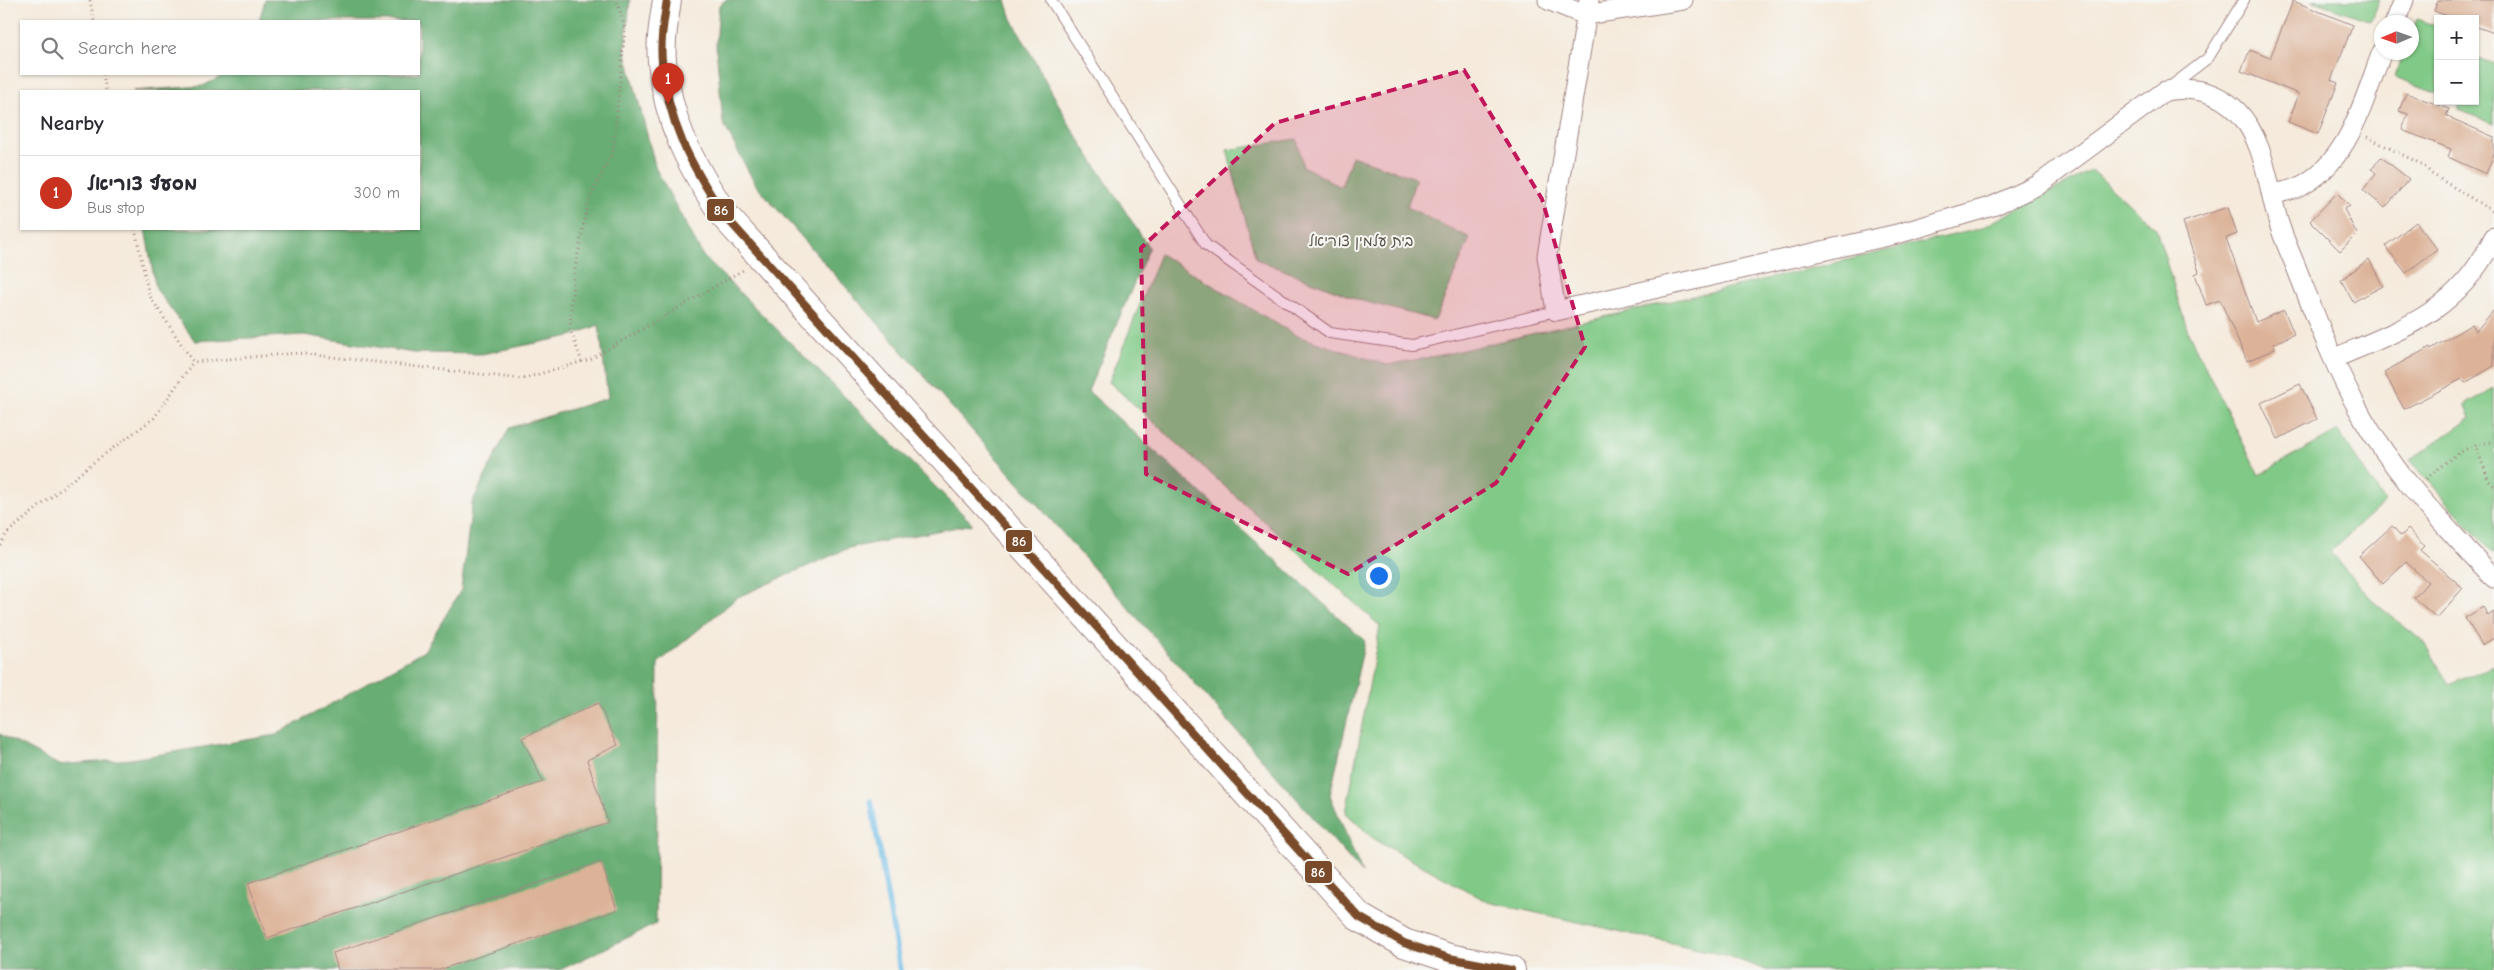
<!DOCTYPE html>
<meta charset="utf-8">
<style>
:root{--surface:#fff;--page:#f7f7f7;--text:#2b2b33;--muted:#7c7c81;--line:#e1e1e2;--accent:#c8321e}
body{margin:0;font-family:"Comic Neue","Playpen Sans Hebrew",sans-serif;background:var(--page);color:var(--text)}
.controls{position:absolute;right:15px;top:15px;display:grid;overflow:hidden;border-radius:0px;box-shadow:0 1px 4px #0004}
.controls button{width:45px;height:45px;display:grid;place-items:center;padding:0;border:0;border-bottom:1px solid var(--line);background:var(--surface);color:var(--text);font:25px sans-serif}
.compass{position:absolute;left:2374px;top:15px;width:45px;height:45px;border-radius:50%;background:var(--surface);box-shadow:0 1px 4px #0004;rotate:268deg}
.you{position:absolute;left:1378px;top:575px;width:18px;height:18px;margin:-12px;border:4px solid #fff;border-radius:50%;background:#1a73e8;box-shadow:0 0 0 8px #1a73e833}
.badge{display:grid;place-items:center;width:32px;height:32px;border-radius:50%;background:var(--accent);color:#fff;font-size:16px;font-weight:700}
.pin{position:absolute;translate:-50% -41px;filter:drop-shadow(0 1px 2px #0008)}
.pin::after{content:'';position:absolute;top:26px;width:18px;height:15px;background:inherit;clip-path:polygon(0 0,100% 0,50% 100%)}
.list{margin:0;padding:0;list-style:none}
h2{display:flex;justify-content:space-between;align-items:center;height:65px;margin:0;padding:0 20px;font-size:21px}
h2 small{font-size:16px;font-weight:400;color:var(--muted)}
.list li{display:grid;grid-template-columns:32px 1fr auto;gap:15px;align-items:center;box-sizing:border-box;height:75px;padding:0 20px;border-top:1px solid var(--line)}
.list b{display:block;font-size:19px;white-space:nowrap}
.list p{margin:0;font-size:16px;white-space:nowrap;color:var(--muted)}
.list em{font-size:16px;font-style:normal;color:var(--muted)}
.icon{flex:none;width:28px;height:28px;fill:none;stroke:currentColor;stroke-width:2;stroke-linecap:round;stroke-linejoin:round}
.map{position:relative;flex:none;width:2494px;height:970px;overflow:hidden}
.search{position:absolute;background:var(--surface);box-shadow:0 1px 4px #0004;left:20px;top:20px;width:400px;height:55px;display:flex;align-items:center;gap:12px;box-sizing:border-box;padding:0 18px;border-radius:0px;color:var(--muted);font-size:19px}
.panel{position:absolute;background:var(--surface);box-shadow:0 1px 4px #0004;left:20px;top:90px;width:400px;height:140px;border-radius:0px}
.map>svg:first-child{display:block}
</style>
<div class="map">
<svg width="2494" height="970" viewBox="0 0 2494 970">
<rect width="100%" height="100%" fill="#f6f6f2"/>
<filter id="ink" filterUnits="userSpaceOnUse"><feTurbulence type="fractalNoise" baseFrequency=".02" numOctaves="2"/><feDisplacementMap in="SourceGraphic" scale="10" xChannelSelector="R" yChannelSelector="G"/><feConvolveMatrix kernelMatrix="1 2 1 2 8 2 1 2 1" color-interpolation-filters="sRGB"/></filter>
<filter id="wash" filterUnits="userSpaceOnUse"><feTurbulence type="fractalNoise" baseFrequency=".0096" numOctaves="4" result="noise"/><feDisplacementMap in="SourceGraphic" scale="20" xChannelSelector="R" yChannelSelector="G"/><feGaussianBlur stdDeviation="1.12" result="paint"/><feColorMatrix in="noise" values="0 0 0 0 0 0 0 0 0 0 0 0 0 0 0 0 0 1.4 0 .05"/><feComposite in="paint" operator="in"/></filter>
<g filter="url(#wash)">
<rect width="100%" height="100%" fill="#f5eadb"/>
<path fill="#80c986" stroke="#657458" d="M2311,0H2380L2371,21Z
M2417,19L2438,27V93L2395,77L2404,53L2412,52V32Z
M2475,57L2494,64V124L2459,110V101H2475Z
M1297,139L1303,166L1341,187L1352,156L1416,178L1407,207L1470,238L1435,320L1359,300L1256,259L1227,150Z
M2092,170L2156,229L2188,332L2259,475L2338,431L2385,502L2330,552L2376,604L2426,644L2449,685L2494,665V970H1766L1725,955L1488,902L1375,840L1346,813L1380,626L1109,382L1160,254L1297,336L1387,365L1446,354L1979,229Z
M2494,388V555L2410,460L2471,418L2465,405Z"/>
<path fill="#68ad73" stroke="#59664f" d="M265,0H630L625,49L656,169L703,256L973,524L849,548L738,597L658,663L656,924L560,970H0V734L59,765L131,759L276,735L424,651L461,590L472,503L509,428L608,398L599,325L571,336L482,354L414,353L304,335L195,341L156,289L145,229H419V91H133L203,86L226,74H419V21H259Z
M726,0H1006L1012,19L1071,127L1149,248L1088,391L1365,641L1330,795L1362,873L755,184L723,123L716,46L719,5Z"/>
<g fill="none" stroke-linecap="round" stroke-linejoin="round">
<path stroke="#6ebde8" stroke-width="5.5" d="M871,801L900,970"/>
</g>
<g id="blocks">
<path fill="#dcb298" d="M2438,0H2494V33L2475,26V19H2455L2434,11Z
M2293,1L2353,25L2331,80L2338,83L2318,134L2288,122L2299,94L2241,71L2250,50L2270,58Z
M2406,93L2449,109L2446,116L2494,137V154L2486,174L2448,157L2451,149L2402,130L2408,114L2399,111Z
M2381,157L2409,179L2385,208L2363,190L2376,173L2372,169Z
M2337,193L2350,206L2344,209L2357,234L2340,251L2310,221Z
M2228,207L2237,234L2226,238L2256,322L2284,310L2294,334L2273,344L2275,349L2247,361L2220,300L2206,305L2195,274L2199,272L2183,222Z
M2416,222L2437,249L2406,273L2385,246Z
M2369,259L2383,286L2353,302L2341,280Z
M2494,310V366L2465,383L2462,379L2404,409L2384,372L2430,347L2431,349L2472,324L2476,331Z
M2300,384L2317,419L2278,439L2261,403Z
M2392,526L2401,536L2408,529L2424,546L2420,550L2463,588L2437,618L2414,598L2428,582L2406,562L2383,584L2359,556Z
M2483,607L2488,616L2494,612V638L2482,645L2465,618Z
M598,703L618,745L587,760L608,822L267,938L248,883L543,782L522,738Z
M601,862L617,910L439,970H338L333,953Z"/>
</g>
</g>
<g filter="url(#ink)">
<use href="#blocks" fill-opacity="0" stroke="#a08483" stroke-width="1"/>
<g fill="none" stroke-linecap="round" stroke-linejoin="round">
<defs>
<path id="lane" d="M1051,0L1206,245L1330,333L1412,345L1556,311
M2170,87L2208,58L2244,0"/>
<path id="street" d="M1548,0L1585,15L1683,0
M1589,0L1547,256L1556,311L1897,234L1993,206L2038,185L2165,91C2192,86 2217,91 2237,111C2263,138 2267,179 2276,213C2280,230 2287,246 2294,262C2314,312 2333,364 2359,411C2394,475 2444,525 2494,578
M2395,22L2404,0
M2272,195C2280,192 2289,191 2297,188C2349,164 2363,101 2382,52
M2335,358C2405,328 2459,311 2494,237"/>
<path id="highway" d="M667,0C664,20 660,41 662,61C668,123 690,164 724,215L1359,917L1404,943L1449,958L1511,970"/>
</defs>
<use href="#lane" stroke="#a08483" stroke-width="12"/>
<use href="#street" stroke="#a08483" stroke-width="21"/>
<use href="#highway" stroke="#a08483" stroke-width="30"/>
<path stroke="#a08483" stroke-width="3" stroke-dasharray="1 4" stroke-linecap="butt" d="M90,0L94,21
M103,74L106,91
M2367,137L2423,165L2432,174L2494,212
M135,229L149,295L193,362L297,353L522,379L591,359L743,270
M582,362L570,329L573,280L588,202L613,151L625,29L617,0
M2475,444L2489,481L2494,486
M2426,479C2449,460 2464,444 2494,442
M0,545L7,533L94,462L154,418L193,362"/>
<use href="#lane" stroke="#fff" stroke-width="10"/>
<use href="#street" stroke="#fff" stroke-width="19"/>
<use href="#highway" stroke="#fff" stroke-width="28"/>
<defs>
<path id="bus-1" d="M667,0C664,20 660,41 662,61C668,123 690,164 724,215L1359,917L1404,943L1449,958L1511,970"/>
</defs>
<use href="#bus-1" stroke="#f6f6f2" stroke-width="11"/>
<use href="#bus-1" stroke="#7a4b2a" stroke-width="8"/>
</g>
</g>
<path fill="#c2185b" fill-opacity="0.2" stroke="#c2185b" stroke-width="4" stroke-dasharray="10 6" stroke-linejoin="round" d="M1464,70L1542,199L1585,347L1496,483L1348,574L1146,474L1141,248L1275,123Z"/>
<g text-anchor="middle" dominant-baseline="central" stroke-width="4" stroke-linejoin="round" paint-order="stroke">
<g font-size="15" fill="#5a5246" stroke="#f6f6f2">
<text x="1361" y="241">בית עלמין צוריאל</text>
</g>
</g>
<g stroke="#f6f6f2" stroke-width="2">
<rect x="706" y="198" width="29" height="24" rx="5" fill="#7a4b2a"/>
<rect x="1005" y="529" width="28" height="24" rx="5" fill="#7a4b2a"/>
<rect x="1304" y="860" width="29" height="24" rx="5" fill="#7a4b2a"/>
</g>
<g font-size="14" text-anchor="middle" font-weight="bold" fill="#fff">
<text x="721" y="215">86</text>
<text x="1019" y="546">86</text>
<text x="1318" y="877">86</text>
</g>
</svg>
<div class="controls">
<button>+</button>
<button>−</button>
</div>
<svg class="compass" viewBox="-18 -18 36 36"><path d="M0-13l5 13h-10z" fill="#e53935"/><path d="M0 13l5-13h-10z" fill="#7c7c81"/></svg>
<div class="you"></div>
<div class="pin badge" style="left:668px;top:104px">1</div>
<div class="search"><svg class="icon" aria-label="search" viewBox="0 0 24 24"><circle cx="10" cy="10" r="6"/><path d="M15 15l6 6"/></svg>Search here</div>
<section class="panel">
<h2>Nearby<small></small></h2>
<ul class="list">
<li><span class="badge">1</span><div><b>מסעף צוריאל</b><p>Bus stop</p></div><em>300 m</em></li>
</ul>
</section>
</div>
